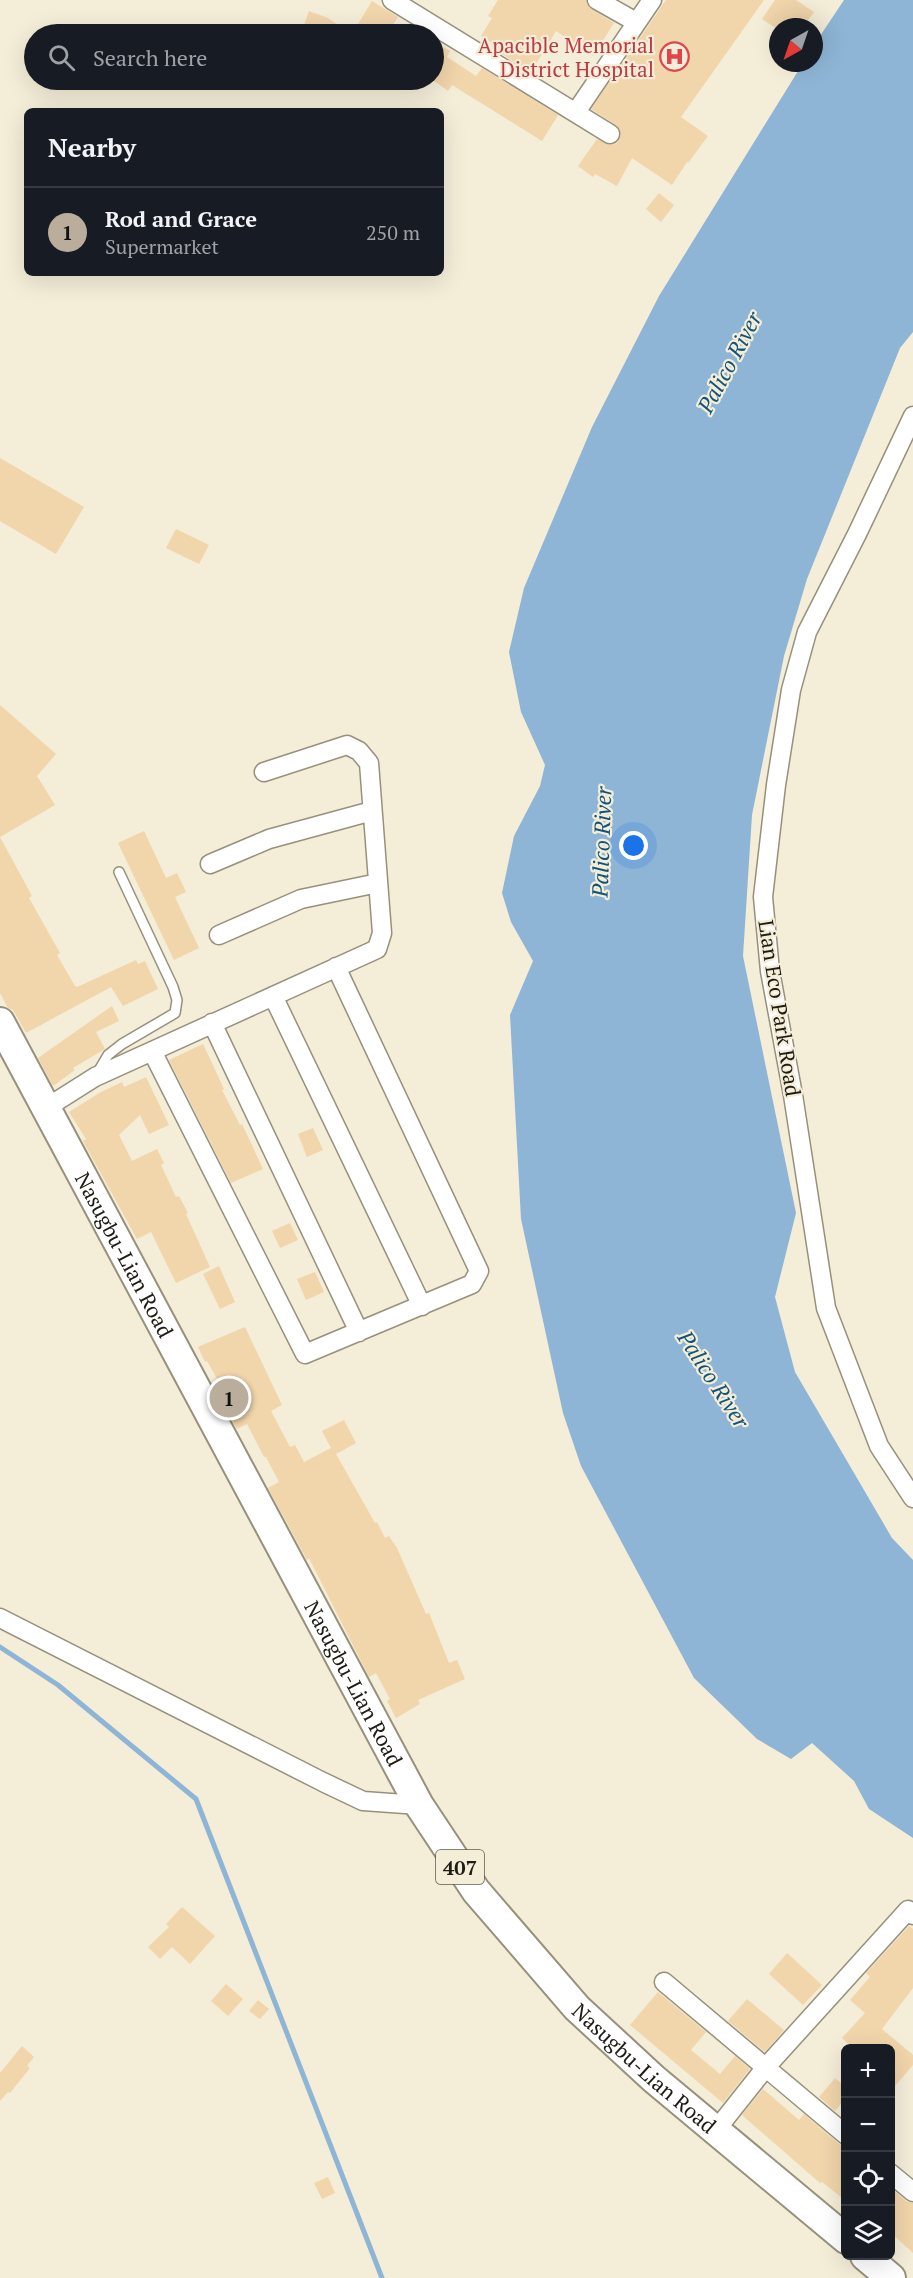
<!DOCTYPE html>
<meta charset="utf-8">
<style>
:root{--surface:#171b24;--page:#20242c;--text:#f1f3f6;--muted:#9ea1a6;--line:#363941;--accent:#bbad9c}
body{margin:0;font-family:"PT Serif",serif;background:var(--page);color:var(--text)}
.controls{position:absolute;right:18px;bottom:18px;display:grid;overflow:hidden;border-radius:9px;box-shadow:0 6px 24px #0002}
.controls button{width:54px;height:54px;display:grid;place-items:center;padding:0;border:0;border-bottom:2px solid var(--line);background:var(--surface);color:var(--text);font:30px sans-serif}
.compass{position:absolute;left:769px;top:18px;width:54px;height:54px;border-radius:50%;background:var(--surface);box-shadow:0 6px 24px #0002;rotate:220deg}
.you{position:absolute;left:634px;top:846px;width:21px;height:21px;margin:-15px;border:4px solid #fff;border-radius:50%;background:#1a73e8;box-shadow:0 0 0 9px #1a73e833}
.badge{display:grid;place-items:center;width:39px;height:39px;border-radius:50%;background:var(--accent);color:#111;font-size:20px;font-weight:700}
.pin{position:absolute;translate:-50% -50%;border:3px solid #fff;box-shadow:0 2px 6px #0006}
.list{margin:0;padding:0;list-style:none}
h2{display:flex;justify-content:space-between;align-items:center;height:78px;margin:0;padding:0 24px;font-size:26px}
h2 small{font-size:20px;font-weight:400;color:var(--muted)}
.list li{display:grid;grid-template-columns:39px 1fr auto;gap:18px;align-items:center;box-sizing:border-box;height:90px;padding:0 24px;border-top:2px solid var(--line)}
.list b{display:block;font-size:22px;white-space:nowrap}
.list p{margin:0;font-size:20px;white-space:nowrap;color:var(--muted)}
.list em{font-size:20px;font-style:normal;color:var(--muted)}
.icon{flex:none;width:33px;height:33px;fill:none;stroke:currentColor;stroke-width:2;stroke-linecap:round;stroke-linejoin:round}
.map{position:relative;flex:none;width:913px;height:2278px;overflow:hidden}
.search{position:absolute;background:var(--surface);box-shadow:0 6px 24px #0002;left:24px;top:24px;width:420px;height:66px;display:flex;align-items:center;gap:15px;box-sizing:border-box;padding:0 21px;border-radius:33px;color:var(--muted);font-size:22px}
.panel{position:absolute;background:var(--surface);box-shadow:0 6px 24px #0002;left:24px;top:108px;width:420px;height:168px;border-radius:9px}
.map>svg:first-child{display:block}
</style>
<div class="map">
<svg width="913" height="2278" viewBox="0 0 913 2278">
<rect width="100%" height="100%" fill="#f4edd8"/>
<path fill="#8eb5d5" d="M844,0H913V332L900,348L807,579L784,656L752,815L743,956L796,1213L775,1297L795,1372L892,1538L913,1560V1838L869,1809L854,1781L812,1743L791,1759L757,1739L694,1678L581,1466L563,1413L521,1219L510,1015L533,961L511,922L502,893L514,836L540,786L545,765L521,712L509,652L524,588L592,427L659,296L803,63H814V45Z"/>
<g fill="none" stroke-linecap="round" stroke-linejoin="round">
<path stroke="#8eb5d5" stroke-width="5" d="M0,1647L58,1685L196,1799L382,2278"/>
</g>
<path fill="#f1d5ab" d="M498,0H586L591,9L614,23L593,56L556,31L531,72L494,49L496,46L481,36L492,18L488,16Z
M666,0H764L681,117L708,136L688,163L687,162L672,185L632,158L617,186L595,174L593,177L578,166L597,139L610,145L616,144L621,135L616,125L591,109Z
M775,0H796L814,12L803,27H774L762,19Z
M372,1L398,17L387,34H352Z
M309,11L328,18L351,34H318L303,28Z
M434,41L450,51L447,57L476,76L482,68L558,115L542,141L452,85L448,91L434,81Z
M659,193L674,205L661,222L646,209Z
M0,458L84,507L56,554L0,521Z
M176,529L209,545L199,564L166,548Z
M0,705L56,754L37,776L55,805L0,837Z
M144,831L166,878L177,873L186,892L175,897L199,948L174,960L118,843Z
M0,837L32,896L29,898L60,953L57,955L75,986L77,987L136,960L138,964L145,961L158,989L123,1006L111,987L26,1033L13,1010L8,1008L0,993Z
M112,1006L119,1021L96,1032L105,1049L73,1068L75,1070L53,1086L38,1058Z
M203,1044L224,1089L222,1090L240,1125L242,1124L263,1169L231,1183L169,1060Z
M146,1077L169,1125L149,1134L140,1115L119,1135L132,1161L157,1149L164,1163L161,1165L176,1197L179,1196L188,1213L186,1214L210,1267L176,1283L151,1232L137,1239L83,1141L86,1139L69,1112L101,1092L122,1082L124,1087Z
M313,1128L323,1150L307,1157L298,1134Z
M290,1223L298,1240L280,1248L272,1231Z
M219,1266L235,1302L220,1309L203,1274Z
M315,1272L324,1292L306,1300L297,1279Z
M245,1327L282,1405L271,1411L290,1447L295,1445L304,1462L331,1448L322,1431L344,1420L356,1443L336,1454L375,1523L377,1522L385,1538L389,1536L397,1548L426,1614L429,1613L449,1663L457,1660L465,1679L418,1700L420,1704L396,1718L387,1701L390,1699L376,1673L369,1677L309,1558L307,1560L268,1488L279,1482L266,1457H264L247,1424L237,1429L224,1406L230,1402L207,1361L205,1362L198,1347Z
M182,1907L215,1936L190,1964L172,1947L160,1959L148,1947L169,1927L166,1924Z
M909,1926L913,1929V1988L882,2029L913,2055V2065L891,2091V2049H854L842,2038L865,2013L850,2000L870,1977L866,1973Z
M787,1953L822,1985L803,2005L769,1974Z
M226,1984L243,1999L228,2016L211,2001Z
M658,1992L706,2032L691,2050L720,2074L735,2056L750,2069L723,2103L630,2025Z
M747,1999L784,2030L765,2052L728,2021Z
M258,2000L269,2009L260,2019L249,2011Z
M22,2046L34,2057L27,2066L30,2068L10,2093L8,2092L0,2101V2073Z
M835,2078L846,2087V2098L835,2111L819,2097Z
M763,2089L799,2120L804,2114L839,2144L846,2146V2201L822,2182L820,2183L742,2115Z
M328,2177L335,2193L322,2199L314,2183Z
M891,2188L906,2201L913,2203V2253L891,2233Z"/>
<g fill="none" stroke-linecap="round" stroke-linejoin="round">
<defs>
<path id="service" d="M98,1072L108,1055L122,1044L175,1013L177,1000L173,987L119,872"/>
<path id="minor" d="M392,0L610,134
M597,0L636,22
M576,112L652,0
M913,416L857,534L807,632L791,690L776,785L763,897L770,971L793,1095L826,1308L879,1446L913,1498
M210,864L269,839L372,811
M219,935L301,899L378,883
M273,996L422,1306
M212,1023L359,1332
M152,1051L305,1354L472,1284L479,1271L336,967
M46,1108L95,1077L377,949L382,933L369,763L359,751L347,745L264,772
M0,1618L323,1782L363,1801L419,1805
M664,1982L846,2135
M716,2130L766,2067L908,1910L913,1915
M890,2173L913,2192"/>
<g id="primary">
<path id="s1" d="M0,1022L419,1805L476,1891L577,2008L654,2079L846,2239"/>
<path d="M865,2256L891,2278"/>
</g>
</defs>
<use href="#service" stroke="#97907c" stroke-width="12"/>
<use href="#minor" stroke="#97907c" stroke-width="21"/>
<use href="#primary" stroke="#97907c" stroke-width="32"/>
<use href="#service" stroke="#fff" stroke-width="9"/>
<use href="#minor" stroke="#fff" stroke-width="18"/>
<use href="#primary" stroke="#fff" stroke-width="28"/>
</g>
<defs>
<symbol id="hospital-ring" viewBox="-11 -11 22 22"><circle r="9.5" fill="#f4edd8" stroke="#e0444e" stroke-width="1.5"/><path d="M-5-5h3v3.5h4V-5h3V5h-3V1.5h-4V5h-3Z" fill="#e0444e"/></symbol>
</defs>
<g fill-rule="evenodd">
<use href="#hospital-ring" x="658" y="40" width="33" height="33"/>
</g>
<g text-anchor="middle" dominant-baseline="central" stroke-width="4.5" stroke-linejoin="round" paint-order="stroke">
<rect fill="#f4edd8" stroke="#5e5b4f" stroke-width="1.5" x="436" y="1850" width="48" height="34" rx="4.5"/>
<g font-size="20" font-weight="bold" fill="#1e1c14">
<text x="460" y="1867">407</text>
</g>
<g font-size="21" fill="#be3a42" stroke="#f4edd8" text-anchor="end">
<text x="654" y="45">Apacible Memorial<tspan x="654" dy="24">District Hospital</tspan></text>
</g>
<g font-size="21" fill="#1e1c14" stroke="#f4edd8">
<text transform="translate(780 1008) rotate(81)">Lian Eco Park Road</text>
<text stroke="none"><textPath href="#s1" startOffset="264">Nasugbu-Lian Road</textPath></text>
<text stroke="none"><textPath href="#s1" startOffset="750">Nasugbu-Lian Road</textPath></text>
<text stroke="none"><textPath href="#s1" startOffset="1236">Nasugbu-Lian Road</textPath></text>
</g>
<g font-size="22" font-style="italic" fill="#12537c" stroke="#f4edd8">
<text transform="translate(729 362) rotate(-62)">Palico River</text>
<text transform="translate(601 842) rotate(-88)">Palico River</text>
<text transform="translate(714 1379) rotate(57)">Palico River</text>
</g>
</g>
</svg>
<div class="controls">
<button>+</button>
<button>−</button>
<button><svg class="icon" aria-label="locate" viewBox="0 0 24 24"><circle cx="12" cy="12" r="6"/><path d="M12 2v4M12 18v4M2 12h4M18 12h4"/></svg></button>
<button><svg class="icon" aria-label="layers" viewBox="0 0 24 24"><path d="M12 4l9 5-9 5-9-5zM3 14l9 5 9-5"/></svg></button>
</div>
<svg class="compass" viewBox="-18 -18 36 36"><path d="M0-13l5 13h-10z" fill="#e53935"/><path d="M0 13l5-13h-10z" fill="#9ea1a6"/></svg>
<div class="you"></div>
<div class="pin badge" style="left:229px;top:1398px">1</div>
<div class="search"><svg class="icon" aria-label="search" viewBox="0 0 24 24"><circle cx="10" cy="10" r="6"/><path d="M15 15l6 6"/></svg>Search here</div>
<section class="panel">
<h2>Nearby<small></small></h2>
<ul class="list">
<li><span class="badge">1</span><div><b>Rod and Grace</b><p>Supermarket</p></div><em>250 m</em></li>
</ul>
</section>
</div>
